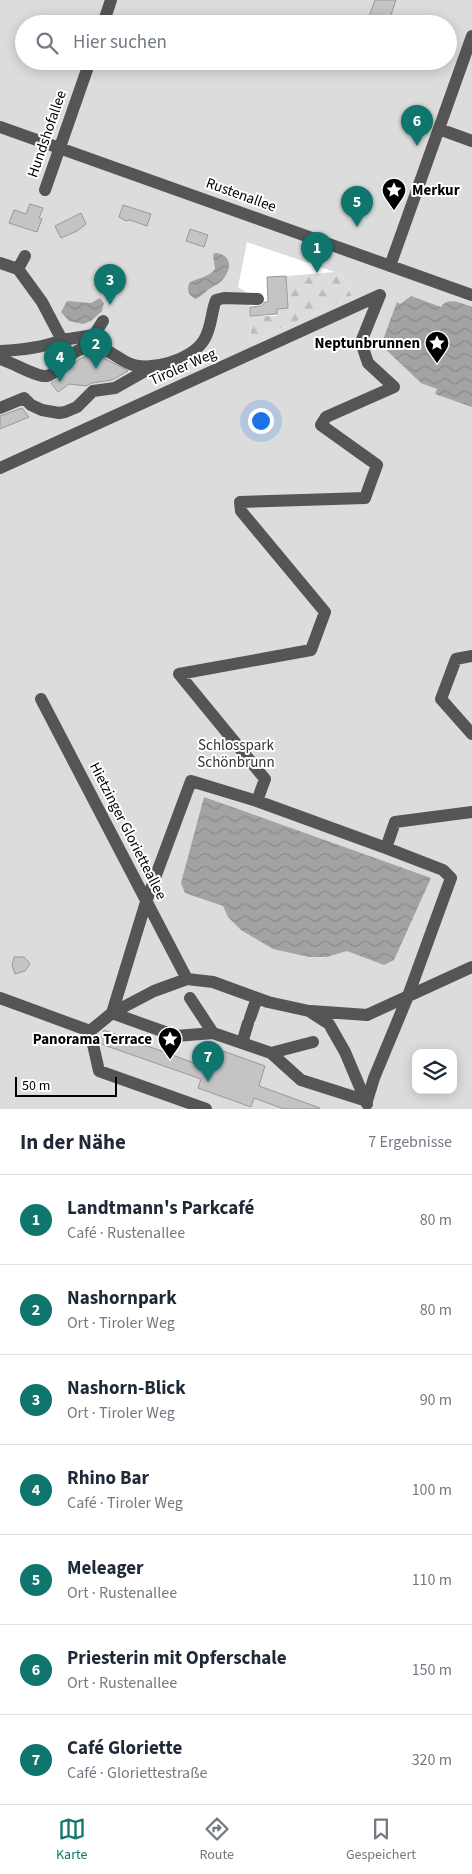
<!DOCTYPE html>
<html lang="de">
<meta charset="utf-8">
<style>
:root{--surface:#fff;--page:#f2f2f3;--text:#1f2937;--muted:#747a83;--line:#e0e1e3;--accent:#0f766e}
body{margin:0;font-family:"Source Sans 3",sans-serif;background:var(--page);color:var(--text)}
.controls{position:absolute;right:15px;bottom:15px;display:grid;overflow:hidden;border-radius:10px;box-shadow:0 2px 12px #0003}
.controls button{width:45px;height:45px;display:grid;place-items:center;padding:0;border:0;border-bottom:1px solid var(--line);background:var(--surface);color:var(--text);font:25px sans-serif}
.scale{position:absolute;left:15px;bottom:12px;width:102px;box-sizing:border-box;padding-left:5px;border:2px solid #000;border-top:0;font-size:14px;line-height:18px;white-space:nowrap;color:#000;-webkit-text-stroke:4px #fff;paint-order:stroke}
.you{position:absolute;left:260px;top:420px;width:18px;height:18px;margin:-12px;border:4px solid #fff;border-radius:50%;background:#1a73e8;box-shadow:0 0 0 8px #1a73e833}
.badge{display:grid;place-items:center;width:32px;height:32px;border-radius:50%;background:var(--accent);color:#fff;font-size:16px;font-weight:700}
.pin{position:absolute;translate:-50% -41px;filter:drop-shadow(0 1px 2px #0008)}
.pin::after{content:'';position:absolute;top:26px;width:18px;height:15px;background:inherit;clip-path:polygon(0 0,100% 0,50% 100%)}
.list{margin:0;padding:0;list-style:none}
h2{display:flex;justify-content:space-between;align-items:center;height:65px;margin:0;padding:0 20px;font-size:21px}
h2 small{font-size:16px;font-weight:400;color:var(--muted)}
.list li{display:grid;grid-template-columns:32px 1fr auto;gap:15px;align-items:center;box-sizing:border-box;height:90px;padding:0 20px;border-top:1px solid var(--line)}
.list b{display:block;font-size:19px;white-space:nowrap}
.list p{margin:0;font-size:16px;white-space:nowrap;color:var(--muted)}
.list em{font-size:16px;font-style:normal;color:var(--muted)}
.icon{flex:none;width:28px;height:28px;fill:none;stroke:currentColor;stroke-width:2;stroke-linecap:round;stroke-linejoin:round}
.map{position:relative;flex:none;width:472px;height:1109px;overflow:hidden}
.search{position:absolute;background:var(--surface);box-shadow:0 2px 12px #0003;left:15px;right:15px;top:15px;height:55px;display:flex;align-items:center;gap:12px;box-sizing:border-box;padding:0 18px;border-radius:28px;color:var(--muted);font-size:19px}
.sheet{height:695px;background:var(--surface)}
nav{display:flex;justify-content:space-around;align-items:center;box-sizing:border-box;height:70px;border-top:1px solid var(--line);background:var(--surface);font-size:14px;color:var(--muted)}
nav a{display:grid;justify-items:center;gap:2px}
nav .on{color:var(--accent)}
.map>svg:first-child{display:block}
</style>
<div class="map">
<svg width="472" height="1109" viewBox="0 0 472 1109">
<defs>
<pattern id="forest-firs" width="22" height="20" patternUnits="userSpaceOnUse" patternTransform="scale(1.25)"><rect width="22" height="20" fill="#dcdcdc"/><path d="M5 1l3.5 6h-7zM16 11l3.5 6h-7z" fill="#bbb"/></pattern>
<pattern id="water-waves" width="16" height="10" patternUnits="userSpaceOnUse" patternTransform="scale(1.25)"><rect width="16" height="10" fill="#a3a3a3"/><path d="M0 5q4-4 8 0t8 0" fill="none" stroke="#8b8b8b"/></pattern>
</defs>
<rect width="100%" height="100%" fill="#fff"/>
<path fill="url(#forest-firs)" d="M336,272L341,274L352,296L251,342L249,303L250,316H277V309L288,308L286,276Z"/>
<path fill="#dcdcdc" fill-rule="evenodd" d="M0,0H472V1109H0ZM24,24H448V61H24ZM247,242L341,274L352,296L251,342L249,294L238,287ZM416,1053H453V1090H416Z"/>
<path fill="url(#water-waves)" d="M215,253C230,254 233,266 224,278C220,284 213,286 208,290C203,294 201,297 195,299C188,294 187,291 189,283C199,277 208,278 215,269L213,255Z
M411,296L441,307C448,296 462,304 472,307V407L435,394L437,389L421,383L381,345L397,302L400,304Z
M100,298L104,303L102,311L91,321L83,324L69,321L61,312L67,301L91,303Z
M204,797L431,878L394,960L384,965L347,951L327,957H309L273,949L241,930L228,917L223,906L185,893L181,883Z"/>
<path fill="#c4c4c4" stroke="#999" d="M375,0H396L388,24H380L368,19Z
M30,204L43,208L39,218L42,219L37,232L9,223L14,210L26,214Z
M123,205L151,214L147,226L130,220L126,221L119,217Z
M81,213L86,224L77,231L61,238L55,226Z
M190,229L208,235L204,247L186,241Z
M286,276L288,308L277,309V314L250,316V307L261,306L265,302H268L267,277Z
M91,355L102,357L128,371L112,380L92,383L86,386L69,384L58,392L51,383L59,379L79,359Z
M22,408L29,417L0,429V416Z
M14,957H24L30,964L25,971L15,974L12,965Z
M104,1030L205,1067L212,1047L265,1066L259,1086L320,1108L319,1109H284L254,1098L251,1107L198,1088L201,1079L101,1044L100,1040Z"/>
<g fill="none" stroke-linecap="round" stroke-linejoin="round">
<path stroke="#555" stroke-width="12" d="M103,24L111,0
M0,127L472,295
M439,129L472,141
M45,190L90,61
M0,263L18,269L42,302L62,340C41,348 22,350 0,351
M390,266L472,36
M18,269L25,256
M62,340L94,335L103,321
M0,359C14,363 28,373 43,376C59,378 65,349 90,347C106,346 115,357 128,363C149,373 192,360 204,340C212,327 211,312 216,300L224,298L258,299
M0,408L24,398L31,405L42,410L59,413L65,412L77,407L93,391L115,388L152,367
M0,468L380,295
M472,656L456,659L441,699L472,734
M41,699L187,979
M191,781L257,801L386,848L443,870L451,878L408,996L374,1078L367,1101L301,1080L271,1053L213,1033L176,1036L112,1013L146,902Z
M257,801L265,779L179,674L311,650L325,612L241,511L240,502L365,498L377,465L321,425L326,417L394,387L368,363L361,342L380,295
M386,848L395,822L472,812
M0,998L90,1031
M190,998L213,1033
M311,1011L367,1015L472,967
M250,1018L257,998
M90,1031L112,1013L154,991L187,979L213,982L268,1002L309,1011L329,1024L345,1052L367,1104
M90,1031L99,1071L206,1109
M242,1043L248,1023
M271,1053L313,1042"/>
</g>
<defs>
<symbol id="sight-pin" viewBox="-11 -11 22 30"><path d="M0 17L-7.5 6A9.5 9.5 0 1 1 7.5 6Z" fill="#000" stroke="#fff"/><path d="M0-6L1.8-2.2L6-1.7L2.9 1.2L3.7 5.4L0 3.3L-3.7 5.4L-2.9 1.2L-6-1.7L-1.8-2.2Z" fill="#fff"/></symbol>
</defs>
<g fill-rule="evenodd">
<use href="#sight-pin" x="380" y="176" width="28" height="38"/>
<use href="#sight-pin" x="423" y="329" width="28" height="38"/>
<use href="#sight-pin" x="156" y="1025" width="28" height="38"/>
</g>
<g text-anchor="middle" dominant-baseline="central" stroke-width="4" stroke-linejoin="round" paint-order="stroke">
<g font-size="15" fill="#000" stroke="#fff">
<text transform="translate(47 134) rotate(-71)">Hundshofallee</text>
<text transform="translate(241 195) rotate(20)">Rustenallee</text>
<text transform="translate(183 367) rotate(-24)">Tiroler Weg</text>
<text transform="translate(128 831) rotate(63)">Hietzinger Glorietteallee</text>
</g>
<g font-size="15" font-weight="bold" fill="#000" stroke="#fff" text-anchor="end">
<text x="412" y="190" text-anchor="start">Merkur</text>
<text x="420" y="343">Neptunbrunnen</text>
<text x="152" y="1039">Panorama Terrace</text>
</g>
<g font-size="15" fill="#333" stroke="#fff">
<text x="236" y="745">Schlosspark<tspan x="236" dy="17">Schönbrunn</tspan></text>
</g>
</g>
</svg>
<div class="controls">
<button><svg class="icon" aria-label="layers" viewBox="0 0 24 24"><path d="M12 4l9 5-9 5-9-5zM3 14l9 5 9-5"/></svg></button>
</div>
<div class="scale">50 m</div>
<div class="you"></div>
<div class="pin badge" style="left:317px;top:273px">1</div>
<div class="pin badge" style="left:96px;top:369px">2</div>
<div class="pin badge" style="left:110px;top:305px">3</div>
<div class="pin badge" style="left:60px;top:382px">4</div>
<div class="pin badge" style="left:357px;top:227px">5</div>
<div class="pin badge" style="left:417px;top:146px">6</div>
<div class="pin badge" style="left:208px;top:1082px">7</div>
<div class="search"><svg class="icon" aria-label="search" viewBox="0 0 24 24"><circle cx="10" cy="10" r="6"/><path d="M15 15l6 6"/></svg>Hier suchen</div>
</div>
<section class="sheet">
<h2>In der Nähe<small>7 Ergebnisse</small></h2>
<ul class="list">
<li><span class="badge">1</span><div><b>Landtmann's Parkcafé</b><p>Café · Rustenallee</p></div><em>80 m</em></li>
<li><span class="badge">2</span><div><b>Nashornpark</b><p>Ort · Tiroler Weg</p></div><em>80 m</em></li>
<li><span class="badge">3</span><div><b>Nashorn-Blick</b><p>Ort · Tiroler Weg</p></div><em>90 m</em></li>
<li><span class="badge">4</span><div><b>Rhino Bar</b><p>Café · Tiroler Weg</p></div><em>100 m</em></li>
<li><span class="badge">5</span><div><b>Meleager</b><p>Ort · Rustenallee</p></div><em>110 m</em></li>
<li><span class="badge">6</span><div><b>Priesterin mit Opferschale</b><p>Ort · Rustenallee</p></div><em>150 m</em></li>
<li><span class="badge">7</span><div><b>Café Gloriette</b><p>Café · Gloriettestraße</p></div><em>320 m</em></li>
</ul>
</section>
<nav>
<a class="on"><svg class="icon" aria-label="map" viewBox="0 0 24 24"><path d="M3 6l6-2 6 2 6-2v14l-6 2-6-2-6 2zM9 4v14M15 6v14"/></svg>Karte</a>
<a><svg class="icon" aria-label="directions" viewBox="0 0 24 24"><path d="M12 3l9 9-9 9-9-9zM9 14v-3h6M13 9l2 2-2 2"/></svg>Route</a>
<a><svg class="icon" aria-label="saved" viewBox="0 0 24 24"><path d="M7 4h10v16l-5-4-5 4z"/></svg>Gespeichert</a>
</nav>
